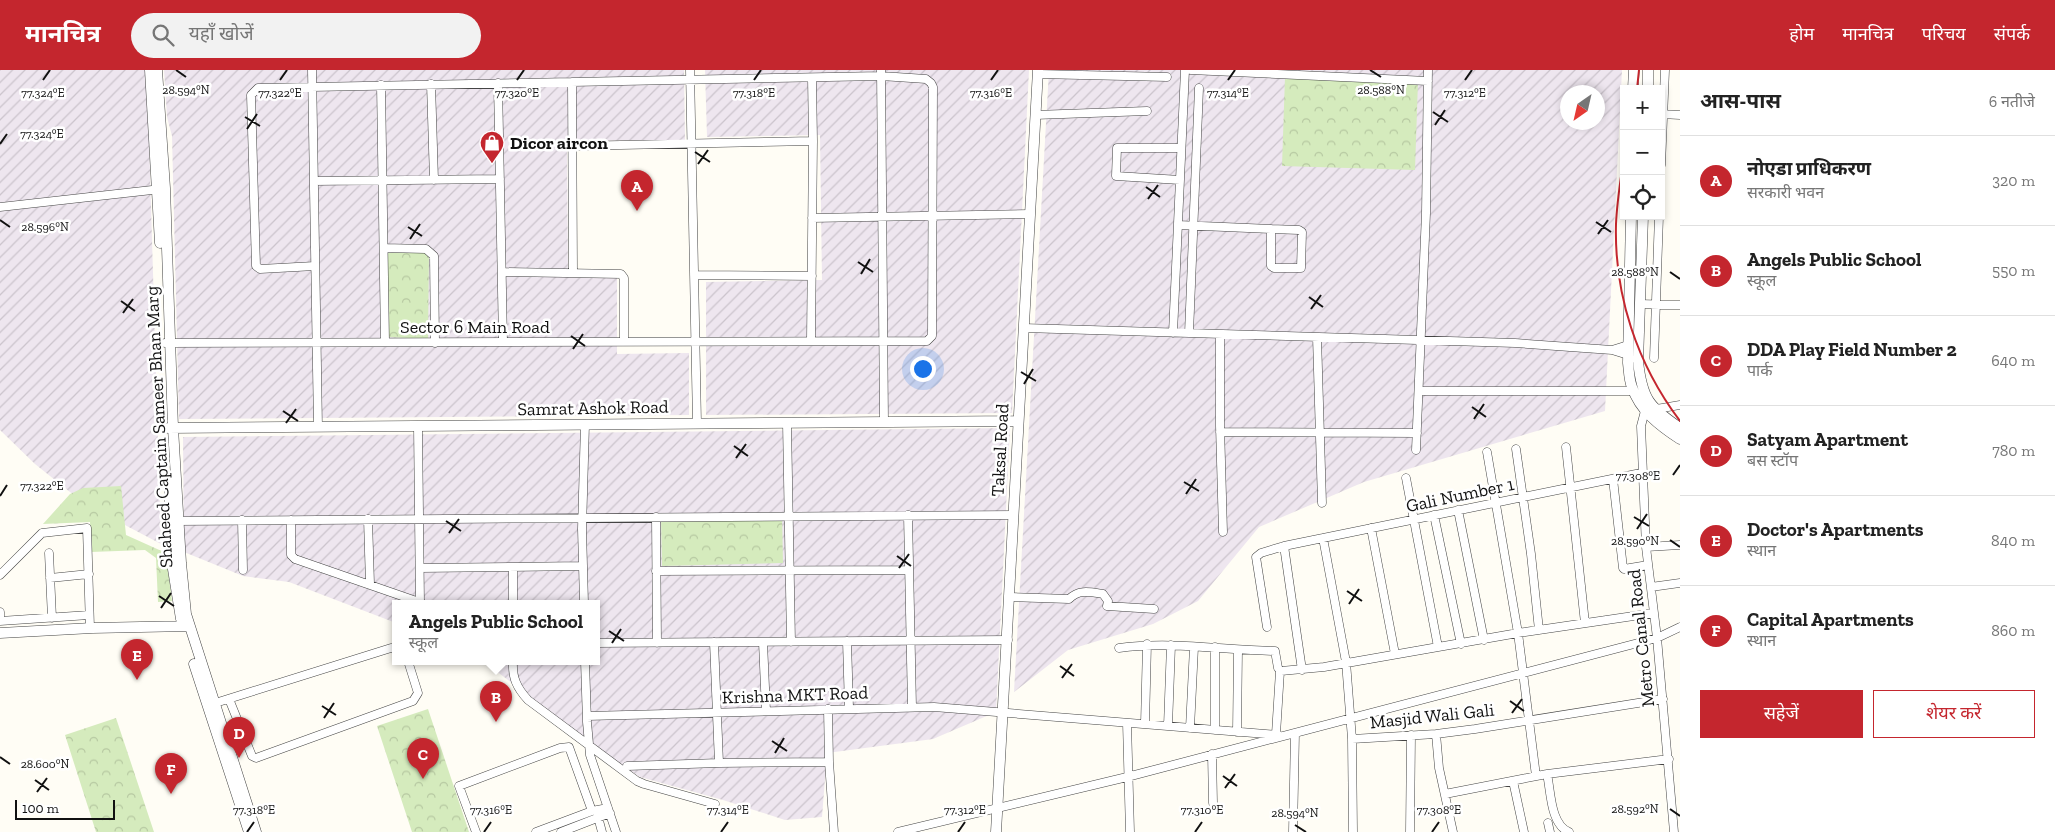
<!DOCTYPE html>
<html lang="hi">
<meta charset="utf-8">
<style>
:root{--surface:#fff;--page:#f2f2f2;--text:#222;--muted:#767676;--line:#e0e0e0;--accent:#c4262e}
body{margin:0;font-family:"Zilla Slab","Noto Sans Devanagari",serif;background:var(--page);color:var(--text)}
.controls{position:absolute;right:15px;top:15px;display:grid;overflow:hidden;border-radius:0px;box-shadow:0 2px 8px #0003}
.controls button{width:45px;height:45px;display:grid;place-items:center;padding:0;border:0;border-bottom:1px solid var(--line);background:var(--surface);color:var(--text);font:25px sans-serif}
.compass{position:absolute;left:1560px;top:15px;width:45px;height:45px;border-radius:50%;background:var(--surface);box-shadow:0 2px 8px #0003;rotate:214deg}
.scale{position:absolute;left:15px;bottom:12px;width:100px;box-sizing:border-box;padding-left:5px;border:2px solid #111;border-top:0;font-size:14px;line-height:18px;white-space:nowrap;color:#111;-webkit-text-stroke:4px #fff;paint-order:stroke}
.you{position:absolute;left:922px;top:298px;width:18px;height:18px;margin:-12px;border:4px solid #fff;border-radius:50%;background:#1a73e8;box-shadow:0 0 0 8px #1a73e833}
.badge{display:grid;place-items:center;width:32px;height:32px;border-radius:50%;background:var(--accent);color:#fff;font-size:16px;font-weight:700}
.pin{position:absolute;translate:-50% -41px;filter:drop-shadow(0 1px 2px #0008)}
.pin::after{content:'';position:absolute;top:26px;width:18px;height:15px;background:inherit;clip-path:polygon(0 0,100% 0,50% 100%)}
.popup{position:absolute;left:392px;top:530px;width:208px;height:65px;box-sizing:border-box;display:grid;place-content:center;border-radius:0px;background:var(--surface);filter:drop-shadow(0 1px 4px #0005);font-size:16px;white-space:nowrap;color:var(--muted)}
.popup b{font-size:19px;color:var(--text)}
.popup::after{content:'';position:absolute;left:50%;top:100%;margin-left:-10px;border:10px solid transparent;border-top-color:var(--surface)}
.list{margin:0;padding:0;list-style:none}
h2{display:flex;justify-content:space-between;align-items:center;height:65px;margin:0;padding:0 20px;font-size:21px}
h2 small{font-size:16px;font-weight:400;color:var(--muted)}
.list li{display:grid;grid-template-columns:32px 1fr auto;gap:15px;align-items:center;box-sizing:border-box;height:90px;padding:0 20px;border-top:1px solid var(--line)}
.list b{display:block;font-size:19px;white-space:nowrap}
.list p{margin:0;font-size:16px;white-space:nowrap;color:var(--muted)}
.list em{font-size:16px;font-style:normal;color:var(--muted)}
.actions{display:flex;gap:10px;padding:15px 20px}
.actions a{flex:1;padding:11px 0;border:1px solid var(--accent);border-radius:0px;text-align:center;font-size:18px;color:var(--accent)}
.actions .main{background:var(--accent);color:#fff}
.icon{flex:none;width:28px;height:28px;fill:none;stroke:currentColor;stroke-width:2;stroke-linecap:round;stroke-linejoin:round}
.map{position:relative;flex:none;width:1680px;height:762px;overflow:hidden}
header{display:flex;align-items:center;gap:30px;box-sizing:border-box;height:70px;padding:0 25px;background:var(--accent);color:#fff}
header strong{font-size:24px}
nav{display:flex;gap:28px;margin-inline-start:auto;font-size:18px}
.search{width:350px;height:45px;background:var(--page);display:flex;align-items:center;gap:12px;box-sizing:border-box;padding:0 18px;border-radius:28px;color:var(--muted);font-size:19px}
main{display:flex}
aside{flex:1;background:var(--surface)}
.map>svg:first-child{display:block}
</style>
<header>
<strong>मानचित्र</strong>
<div class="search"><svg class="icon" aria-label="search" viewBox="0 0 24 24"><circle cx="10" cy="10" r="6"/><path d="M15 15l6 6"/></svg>यहाँ खोजें</div>
<nav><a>होम</a><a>मानचित्र</a><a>परिचय</a><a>संपर्क</a></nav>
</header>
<main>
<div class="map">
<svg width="1680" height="762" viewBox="0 0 1680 762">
<defs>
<pattern id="industrial-furrows" width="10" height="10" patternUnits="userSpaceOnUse" patternTransform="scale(1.25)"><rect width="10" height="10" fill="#eee6ef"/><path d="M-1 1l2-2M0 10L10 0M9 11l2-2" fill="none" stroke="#cbc4cc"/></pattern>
<pattern id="park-crowns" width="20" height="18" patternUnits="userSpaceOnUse" patternTransform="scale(1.25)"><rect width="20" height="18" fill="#d5ebbd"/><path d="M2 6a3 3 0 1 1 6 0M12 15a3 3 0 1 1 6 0" fill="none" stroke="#b6c8a1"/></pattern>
</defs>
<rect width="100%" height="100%" fill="#fffdf5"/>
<path fill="url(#industrial-furrows)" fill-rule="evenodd" d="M0,0H147L161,474L85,434L35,394L0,360Z
M164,0H684L685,70L567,71L568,207H617V284L689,283V345L179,349L172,66L167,47Z
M705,0H1029L1012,343L706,345V212L822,210L820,65L707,67Z
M1049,0H1622L1605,341L1364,412L1259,457L1198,531L1153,554L1068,580L1014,622ZM1568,22H1598V52H1568Z
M1010,358L996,642L933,669L827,683L822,747L785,750L723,730L640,707L601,681L483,591H596V533H396V553L289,512L243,506L184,482L183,367Z"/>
<path fill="url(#park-crowns)" d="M1285,7L1418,11L1415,100L1282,96Z
M429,181L428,269L388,267L387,183Z
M121,416L126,465L166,483L172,531L158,532L156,488L145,480L91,482L90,452L43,454L70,424L83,418Z
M782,446L783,493L662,496L661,448Z
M428,639L469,762H412L377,656Z
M116,648L154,762H96L65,665Z"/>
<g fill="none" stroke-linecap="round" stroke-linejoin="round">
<defs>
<path id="minor" d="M312,0L318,357
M690,0L697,353
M881,0L884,352
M1191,0L1428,11
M1038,4L1167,7
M572,12L573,203
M498,13L503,272
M431,14L434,110
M381,15L385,272
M1661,44L1680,45
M1035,45L1147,41
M573,76L813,71
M1661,95L1665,0
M1180,110L1116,106L1117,78H1181
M314,111L500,109
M0,137L161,119
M812,148L1030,144
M1178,155L1271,159V196L1274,198H1301L1302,162L1299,160L1271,159
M384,178L426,179L434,186L435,273
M502,202L621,204L624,208V271
M694,205L812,206
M1639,234L1680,235
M1024,258L1515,273L1612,280
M1173,263L1185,0
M1189,263L1199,18
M1220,264V356L1223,462
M1317,267L1322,433
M811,271L813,71L812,8
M165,273L927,271L932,266L933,17L931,13L926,9L881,6L258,18L251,25L256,196L260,199L315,196
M1628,275L1612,280L1628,285
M1654,288L1659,146
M1419,321H1634
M787,353L791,572
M418,356L420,533
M1220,362L1417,363
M1566,377L1585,553
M1516,379L1531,484L1539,560
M1416,380L1426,143L1428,0
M1487,382L1518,563L1536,706
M1406,408L1438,577
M1613,409L1623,498L1624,499L1648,495
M1458,440L1484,570
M908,445L912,637
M1434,445L1461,574
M656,447L657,573
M368,449L370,514
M242,450L243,500
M291,450V485L295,489L422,533
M175,451L1014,445
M1371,458L1395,584
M1323,468L1346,592L1352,669L1353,762
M1284,476L1302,600
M1646,477L1680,475
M49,483L52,548
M420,498L583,496
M656,501L909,500
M0,505L42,463L87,458L90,558
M50,508L89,504
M1651,517L1680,513
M1010,527L1069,529C1079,519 1090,522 1103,524L1108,531L1107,536L1154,539
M513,533V497
M584,533L582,459L585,354
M0,542V551L89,545
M1267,557L1256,487L1261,483L1284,476L1641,403
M847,571L849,638
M714,572L719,693L829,692
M763,572L766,641
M596,573L1008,570
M1119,578C1171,571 1223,580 1275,581L1278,598L1281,601L1324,597L1518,563L1654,543
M513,591C512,608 517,618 528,630L637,711L644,714L715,734
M585,591L587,652L590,685L616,762
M229,629L252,686L256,688L413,631L418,623L408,591
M212,634L391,578L396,579
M828,639L829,692L834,762
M587,646L934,637L1278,665
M1127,653L1130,762
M1145,654L1147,574
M1168,656L1171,575
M1190,658L1194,577
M1215,660V577
M1237,662L1238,580
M1276,664L1280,601
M1436,664L1439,698L1453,762
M1352,669L1436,664L1475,659L1663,629
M1212,684L1213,733
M627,696L719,693
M1547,704C1551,721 1550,754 1569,762
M1513,711L1524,762
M1445,724L1547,704L1669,689
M598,747L602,762
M1548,753L1550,762
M476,762L459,716L560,678L569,677L592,741
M536,762L592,741L608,738
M561,762L610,743
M898,762L1127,707L1657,568L1680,557
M1293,762L1295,663
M1410,762L1411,665
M1674,762L1657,568L1646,477L1641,356L1645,341L1680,335"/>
<path id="tertiary" d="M150,0L160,173
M157,0L165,118L173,358L181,493L186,544L256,762
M1633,19L1634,0
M1648,19V0
M1631,146L1628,293C1629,301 1629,310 1632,317C1640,341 1660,356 1680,369
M1643,146L1638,291C1642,329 1649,337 1680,358
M168,358L1018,351
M169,407L172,493L181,549
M0,563L92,558L189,556
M194,594L249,762
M996,762L1038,0"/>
</defs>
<use href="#minor" stroke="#444" stroke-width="9"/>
<use href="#tertiary" stroke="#444" stroke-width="11"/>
<use href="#minor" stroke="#fff" stroke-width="8"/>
<use href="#tertiary" stroke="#fff" stroke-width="10"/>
<path stroke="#c4262e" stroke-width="2" d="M1637,19L1639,0
M1624,85C1621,108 1617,130 1616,154C1614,225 1637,294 1680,351"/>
</g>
<path fill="none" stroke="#111" stroke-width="2" d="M176,0L186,7M1370,0L1381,7M43,10L50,0M280,10L287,0M517,10L524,0M754,10L761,0M991,10L998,0M1228,10L1235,0M1465,10L1472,0M1433,42L1448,52M245,47L260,56M1435,55L1445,40M247,59L257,44M0,74L7,64M695,82L710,92M698,94L708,80M1146,117L1160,127M1148,129L1158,115M0,150L10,157M1596,152L1611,162M408,157L422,166M1598,164L1608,150M410,169L420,154M858,192L873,202M1670,202L1680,209M861,204L870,189M1309,227L1323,237M121,231L135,241M1311,239L1321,225M123,243L133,229M571,266L585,276M573,279L583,264M1021,302L1036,311M1024,314L1033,299M1472,337L1486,347M283,341L298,351M1474,349L1484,334M286,353L296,339M734,376L748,386M736,388L746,374M1673,405L1680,395M1184,412L1199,421M1186,424L1196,409M0,426L7,415M1634,447L1649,456M446,451L461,461M1637,459L1647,444M449,463L459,449M1670,470L1680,477M897,486L911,496M899,498L909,484M1347,521L1362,531M159,526L174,536M1349,534L1359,519M161,538L171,523M609,561L624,571M612,573L621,559M1060,596L1074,606M1062,608L1072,594M1510,631L1524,641M322,636L336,645M1512,643L1522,629M324,648L334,633M772,671L787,681M775,683L784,668M0,687L10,694M1223,706L1237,716M35,710L49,720M1225,718L1235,704M37,722L47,708M1670,739L1680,746M1295,755L1306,762M247,762L254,752M484,762L491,752M721,762L728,752M958,762L965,752M1195,762L1202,752M1432,762L1439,752"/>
<defs>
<symbol id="shop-pin" viewBox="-11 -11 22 30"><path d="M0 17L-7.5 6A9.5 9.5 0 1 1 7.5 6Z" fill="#c4262e" stroke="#fff"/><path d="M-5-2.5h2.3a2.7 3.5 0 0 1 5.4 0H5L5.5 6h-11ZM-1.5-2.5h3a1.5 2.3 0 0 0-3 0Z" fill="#fff"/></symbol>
</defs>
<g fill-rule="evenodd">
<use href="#shop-pin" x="478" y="59" width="28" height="38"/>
</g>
<g text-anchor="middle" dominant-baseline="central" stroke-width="5" stroke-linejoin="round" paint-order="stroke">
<g font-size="18" font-weight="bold" fill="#111" stroke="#fff" text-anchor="start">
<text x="510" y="73">Dicor aircon</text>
</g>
<g font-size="18" fill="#111" stroke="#fff">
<text x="475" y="257">Sector 6 Main Road</text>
<text transform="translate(593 338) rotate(-1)">Samrat Ashok Road</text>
<text transform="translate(159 357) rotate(-93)">Shaheed Captain Sameer Bhan Marg</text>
<text transform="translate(1000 380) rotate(-87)">Taksal Road</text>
<text transform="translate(1460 425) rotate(-12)">Gali Number 1</text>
<text transform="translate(1641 568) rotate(-96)">Metro Canal Road</text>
<text transform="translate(795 625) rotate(-2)">Krishna MKT Road</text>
<text transform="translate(1432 646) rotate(-6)">Masjid Wali Gali</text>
</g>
</g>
<g font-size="12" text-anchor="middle" fill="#111" stroke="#fff" stroke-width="5" stroke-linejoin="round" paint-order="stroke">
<text x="186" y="24">28.594°N</text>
<text x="1381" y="24">28.588°N</text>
<text x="43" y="27">77.324°E</text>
<text x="280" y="27">77.322°E</text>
<text x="517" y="27">77.320°E</text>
<text x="754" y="27">77.318°E</text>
<text x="991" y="27">77.316°E</text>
<text x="1228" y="27">77.314°E</text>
<text x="1465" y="27">77.312°E</text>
<text x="42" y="68">77.324°E</text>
<text x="45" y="161">28.596°N</text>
<text x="1635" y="206">28.588°N</text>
<text x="1638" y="410">77.308°E</text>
<text x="42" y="420">77.322°E</text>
<text x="1635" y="475">28.590°N</text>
<text x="45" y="698">28.600°N</text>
<text x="1635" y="743">28.592°N</text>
<text x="254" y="744">77.318°E</text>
<text x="491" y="744">77.316°E</text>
<text x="728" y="744">77.314°E</text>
<text x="965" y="744">77.312°E</text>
<text x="1202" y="744">77.310°E</text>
<text x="1439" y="744">77.308°E</text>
<text x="1295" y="747">28.594°N</text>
</g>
</svg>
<div class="controls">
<button>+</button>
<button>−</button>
<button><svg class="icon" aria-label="locate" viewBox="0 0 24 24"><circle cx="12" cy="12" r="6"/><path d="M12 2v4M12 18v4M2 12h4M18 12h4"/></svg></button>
</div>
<svg class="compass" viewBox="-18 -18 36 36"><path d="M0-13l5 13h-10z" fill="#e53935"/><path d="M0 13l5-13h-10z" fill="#767676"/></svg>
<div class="scale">100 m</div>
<div class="you"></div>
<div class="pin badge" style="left:637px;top:141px">A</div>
<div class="pin badge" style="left:496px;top:652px">B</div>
<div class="popup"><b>Angels Public School</b>स्कूल</div>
<div class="pin badge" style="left:423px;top:709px">C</div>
<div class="pin badge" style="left:239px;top:688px">D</div>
<div class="pin badge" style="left:137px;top:610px">E</div>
<div class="pin badge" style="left:171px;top:724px">F</div>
</div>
<aside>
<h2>आस-पास<small>6 नतीजे</small></h2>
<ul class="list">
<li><span class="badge">A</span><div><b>नोएडा प्राधिकरण</b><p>सरकारी भवन</p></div><em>320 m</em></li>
<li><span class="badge">B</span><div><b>Angels Public School</b><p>स्कूल</p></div><em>550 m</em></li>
<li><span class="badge">C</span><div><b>DDA Play Field Number 2</b><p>पार्क</p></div><em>640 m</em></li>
<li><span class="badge">D</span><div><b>Satyam Apartment</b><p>बस स्टॉप</p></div><em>780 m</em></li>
<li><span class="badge">E</span><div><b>Doctor's Apartments</b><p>स्थान</p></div><em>840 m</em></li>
<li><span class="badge">F</span><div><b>Capital Apartments</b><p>स्थान</p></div><em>860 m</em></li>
</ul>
<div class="actions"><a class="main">सहेजें</a><a>शेयर करें</a></div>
</aside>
</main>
